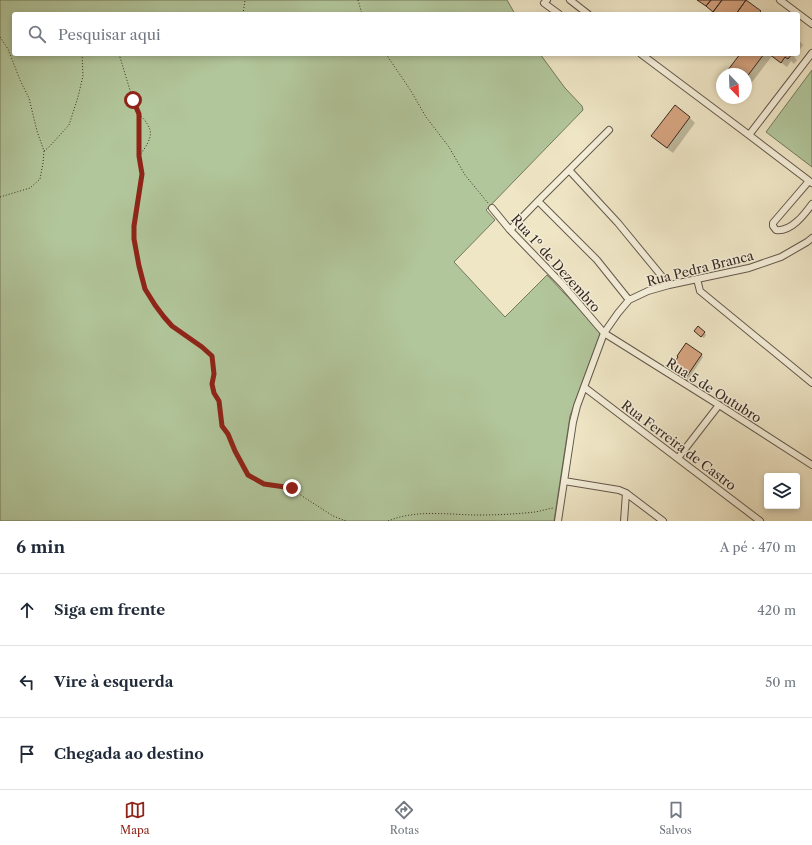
<!DOCTYPE html>
<html lang="pt">
<meta charset="utf-8">
<style>
:root{--surface:#fff;--page:#f6f6f7;--text:#1f2937;--muted:#747a83;--line:#e0e1e3;--accent:#8f2418}
body{margin:0;font-family:"Libre Caslon Text",serif;background:var(--page);color:var(--text)}
.controls{position:absolute;right:12px;bottom:12px;display:grid;overflow:hidden;border-radius:4px;box-shadow:0 2px 6px #0003}
.controls button{width:36px;height:36px;display:grid;place-items:center;padding:0;border:0;border-bottom:1px solid var(--line);background:var(--surface);color:var(--text);font:20px sans-serif}
.compass{position:absolute;left:716px;top:68px;width:36px;height:36px;border-radius:50%;background:var(--surface);box-shadow:0 2px 6px #0003;rotate:157deg}
.stop{position:absolute;width:12px;height:12px;margin:-9px;border:3px solid #8f2418;border-radius:50%;background:#fff}
.stop.end{background:#8f2418;border-color:#fff;box-shadow:0 1px 4px #0008}
.list{margin:0;padding:0;list-style:none}
h2{display:flex;justify-content:space-between;align-items:center;height:52px;margin:0;padding:0 16px;font-size:17px}
h2 small{font-size:13px;font-weight:400;color:var(--muted)}
.list li{display:grid;grid-template-columns:26px 1fr auto;gap:12px;align-items:center;box-sizing:border-box;height:72px;padding:0 16px;border-top:1px solid var(--line)}
.list b{display:block;font-size:15px;white-space:nowrap}
.list em{font-size:13px;font-style:normal;color:var(--muted)}
.icon{flex:none;width:22px;height:22px;fill:none;stroke:currentColor;stroke-width:2;stroke-linecap:round;stroke-linejoin:round}
.map{position:relative;flex:none;width:812px;height:521px;overflow:hidden}
.search{position:absolute;background:var(--surface);box-shadow:0 2px 6px #0003;left:12px;right:12px;top:12px;height:44px;display:flex;align-items:center;gap:10px;box-sizing:border-box;padding:0 14px;border-radius:4px;color:var(--muted);font-size:15px}
.sheet{height:268px;background:var(--surface)}
nav{display:flex;justify-content:space-around;align-items:center;box-sizing:border-box;height:56px;border-top:1px solid var(--line);background:var(--surface);font-size:11px;color:var(--muted)}
nav a{display:grid;justify-items:center;gap:2px}
nav .on{color:var(--accent)}
.map>svg:first-child{display:block}
</style>
<div class="map">
<svg width="812" height="521" viewBox="0 0 812 521">
<rect width="100%" height="100%" fill="#efe6c6"/>
<filter id="stains"><feTurbulence type="fractalNoise" baseFrequency=".005" numOctaves="4"/><feColorMatrix values="0 0 0 0 .2 0 0 0 0 .09 0 0 0 0 .02 0 0 0 .5 -.17"/></filter>
<radialGradient id="worn" r=".72"><stop offset=".6" stop-color="#630" stop-opacity="0"/><stop offset="1" stop-color="#630" stop-opacity=".3"/></radialGradient>
<path fill="#b2c69b" stroke="#74785f" d="M0,0H507L515,14H14V54H540L565,88L582,106L583,110L486,210L495,220L454,262L505,317L547,275L597,328L600,332L599,337L570,416L554,521H0Z
M812,70V167L766,132Z"/>
<path fill="#0003" d="M697,0H745L763,14H716Z
M798,39L803,45L798,52Z
M741,54H797L794,57L797,60L794,64L791,61L787,67L772,56L746,90V74H726Z
M722,79V89L718,85Z
M733,98H740L737,101Z
M675,107L690,118L695,123L673,153L658,142L652,136Z
M704,332L706,335L704,338L697,334Z
M701,354L703,357L688,380L684,377L685,376L675,369Z"/>
<path fill="#d6a480" stroke="#362923" d="M697,0H711L706,6Z
M711,0H722L713,12L706,6Z
M722,0H746L736,14H716L713,12Z
M746,0L761,11L758,14H736Z
M740,54H764L746,78V74H725Z
M769,54H792L788,59L785,57L781,63Z
M675,105L690,117L667,148L651,136Z
M698,326L705,332L701,337L694,331Z
M686,343L702,354L685,379L682,377L684,375L671,367L678,357L677,356Z"/>
<g fill="none" stroke-linecap="round" stroke-linejoin="round">
<defs>
<path id="minor" d="M547,0L544,3L559,14
M570,0L588,14
M780,0L812,24
M641,54L749,135L812,53
M749,135L812,183
M569,170L618,223L669,285
M809,181L773,223V226L776,230C791,232 804,215 812,204
M538,201L597,260L629,300
M492,208L510,230L563,285L604,333L719,405L812,465
M510,230L538,201L609,130
M697,279L700,291L812,383
M584,387L760,521
M678,458L719,405
M564,481L619,490L626,493L663,521
M558,521L573,422L577,406L604,333L618,313L629,300L648,291L669,285L749,268L781,257L807,242L812,238
M624,521L626,493"/>
</defs>
<use href="#minor" stroke="#64584c" stroke-width="8"/>
<path stroke="#362923" stroke-width="1" stroke-dasharray="1 2" stroke-linecap="butt" d="M358,0L362,14
M243,14L245,0
M0,37L8,49L20,80L29,98L37,131L44,151L43,163L40,179L30,188L0,197
M119,54L133,100L139,114V156L142,174L134,226V239L139,267L145,289L155,305L164,317L172,326L202,347L212,356L214,365V374L212,384L214,393L219,401L222,426L228,434L235,451L248,475L264,484L292,488L302,496L333,516L346,521
M386,54L411,91L426,117L449,147L465,175L488,203
M139,114C155,130 153,137 140,155
M44,151L48,148L69,125L78,97L83,76L82,54
M388,521C417,509 449,515 479,515C498,515 517,514 535,512C541,511 547,509 553,508"/>
<use href="#minor" stroke="#f5efda" stroke-width="6"/>
</g>
<g fill="none" stroke-linecap="round" stroke-linejoin="round">
<path stroke="#8f2418" stroke-width="5" d="M133,100L139,114V156L142,174L134,226V239L139,266L145,289L155,305L164,317L172,326L202,347L212,356L214,374L212,384L214,393L219,401L222,426L228,434L235,451L248,475L264,484L292,488"/>
</g>
<g text-anchor="middle" dominant-baseline="central" stroke-width="3" stroke-linejoin="round" paint-order="stroke">
<g font-size="13" fill="#362923" stroke="#f5efda">
<text transform="translate(556 263) rotate(48)">Rua 1º de Dezembro</text>
<text transform="translate(700 268) rotate(-14)">Rua Pedra Branca</text>
<text transform="translate(714 390) rotate(32)">Rua 5 de Outubro</text>
<text transform="translate(679 445) rotate(37)">Rua Ferreira de Castro</text>
</g>
</g>
<rect width="100%" height="100%" filter="url(#stains)"/>
<rect width="100%" height="100%" fill="url(#worn)"/>
</svg>
<div class="controls">
<button><svg class="icon" aria-label="layers" viewBox="0 0 24 24"><path d="M12 4l9 5-9 5-9-5zM3 14l9 5 9-5"/></svg></button>
</div>
<svg class="compass" viewBox="-18 -18 36 36"><path d="M0-13l5 13h-10z" fill="#e53935"/><path d="M0 13l5-13h-10z" fill="#747a83"/></svg>
<div class="stop" style="left:133px;top:100px"></div>
<div class="stop end" style="left:292px;top:488px"></div>
<div class="search"><svg class="icon" aria-label="search" viewBox="0 0 24 24"><circle cx="10" cy="10" r="6"/><path d="M15 15l6 6"/></svg>Pesquisar aqui</div>
</div>
<section class="sheet">
<h2>6 min<small>A pé · 470 m</small></h2>
<ul class="list">
<li><svg class="icon" aria-label="ahead" viewBox="0 0 24 24"><path d="M12 20V5M6 11l6-6 6 6"/></svg><div><b>Siga em frente</b></div><em>420 m</em></li>
<li><svg class="icon" aria-label="left" viewBox="0 0 24 24"><path d="M17 20v-9H6M10 6l-5 5 5 5"/></svg><div><b>Vire à esquerda</b></div><em>50 m</em></li>
<li><svg class="icon" aria-label="arrive" viewBox="0 0 24 24"><path d="M6 21V4h12l-3 4 3 4H6"/></svg><div><b>Chegada ao destino</b></div></li>
</ul>
</section>
<nav>
<a class="on"><svg class="icon" aria-label="map" viewBox="0 0 24 24"><path d="M3 6l6-2 6 2 6-2v14l-6 2-6-2-6 2zM9 4v14M15 6v14"/></svg>Mapa</a>
<a><svg class="icon" aria-label="directions" viewBox="0 0 24 24"><path d="M12 3l9 9-9 9-9-9zM9 14v-3h6M13 9l2 2-2 2"/></svg>Rotas</a>
<a><svg class="icon" aria-label="saved" viewBox="0 0 24 24"><path d="M7 4h10v16l-5-4-5 4z"/></svg>Salvos</a>
</nav>
